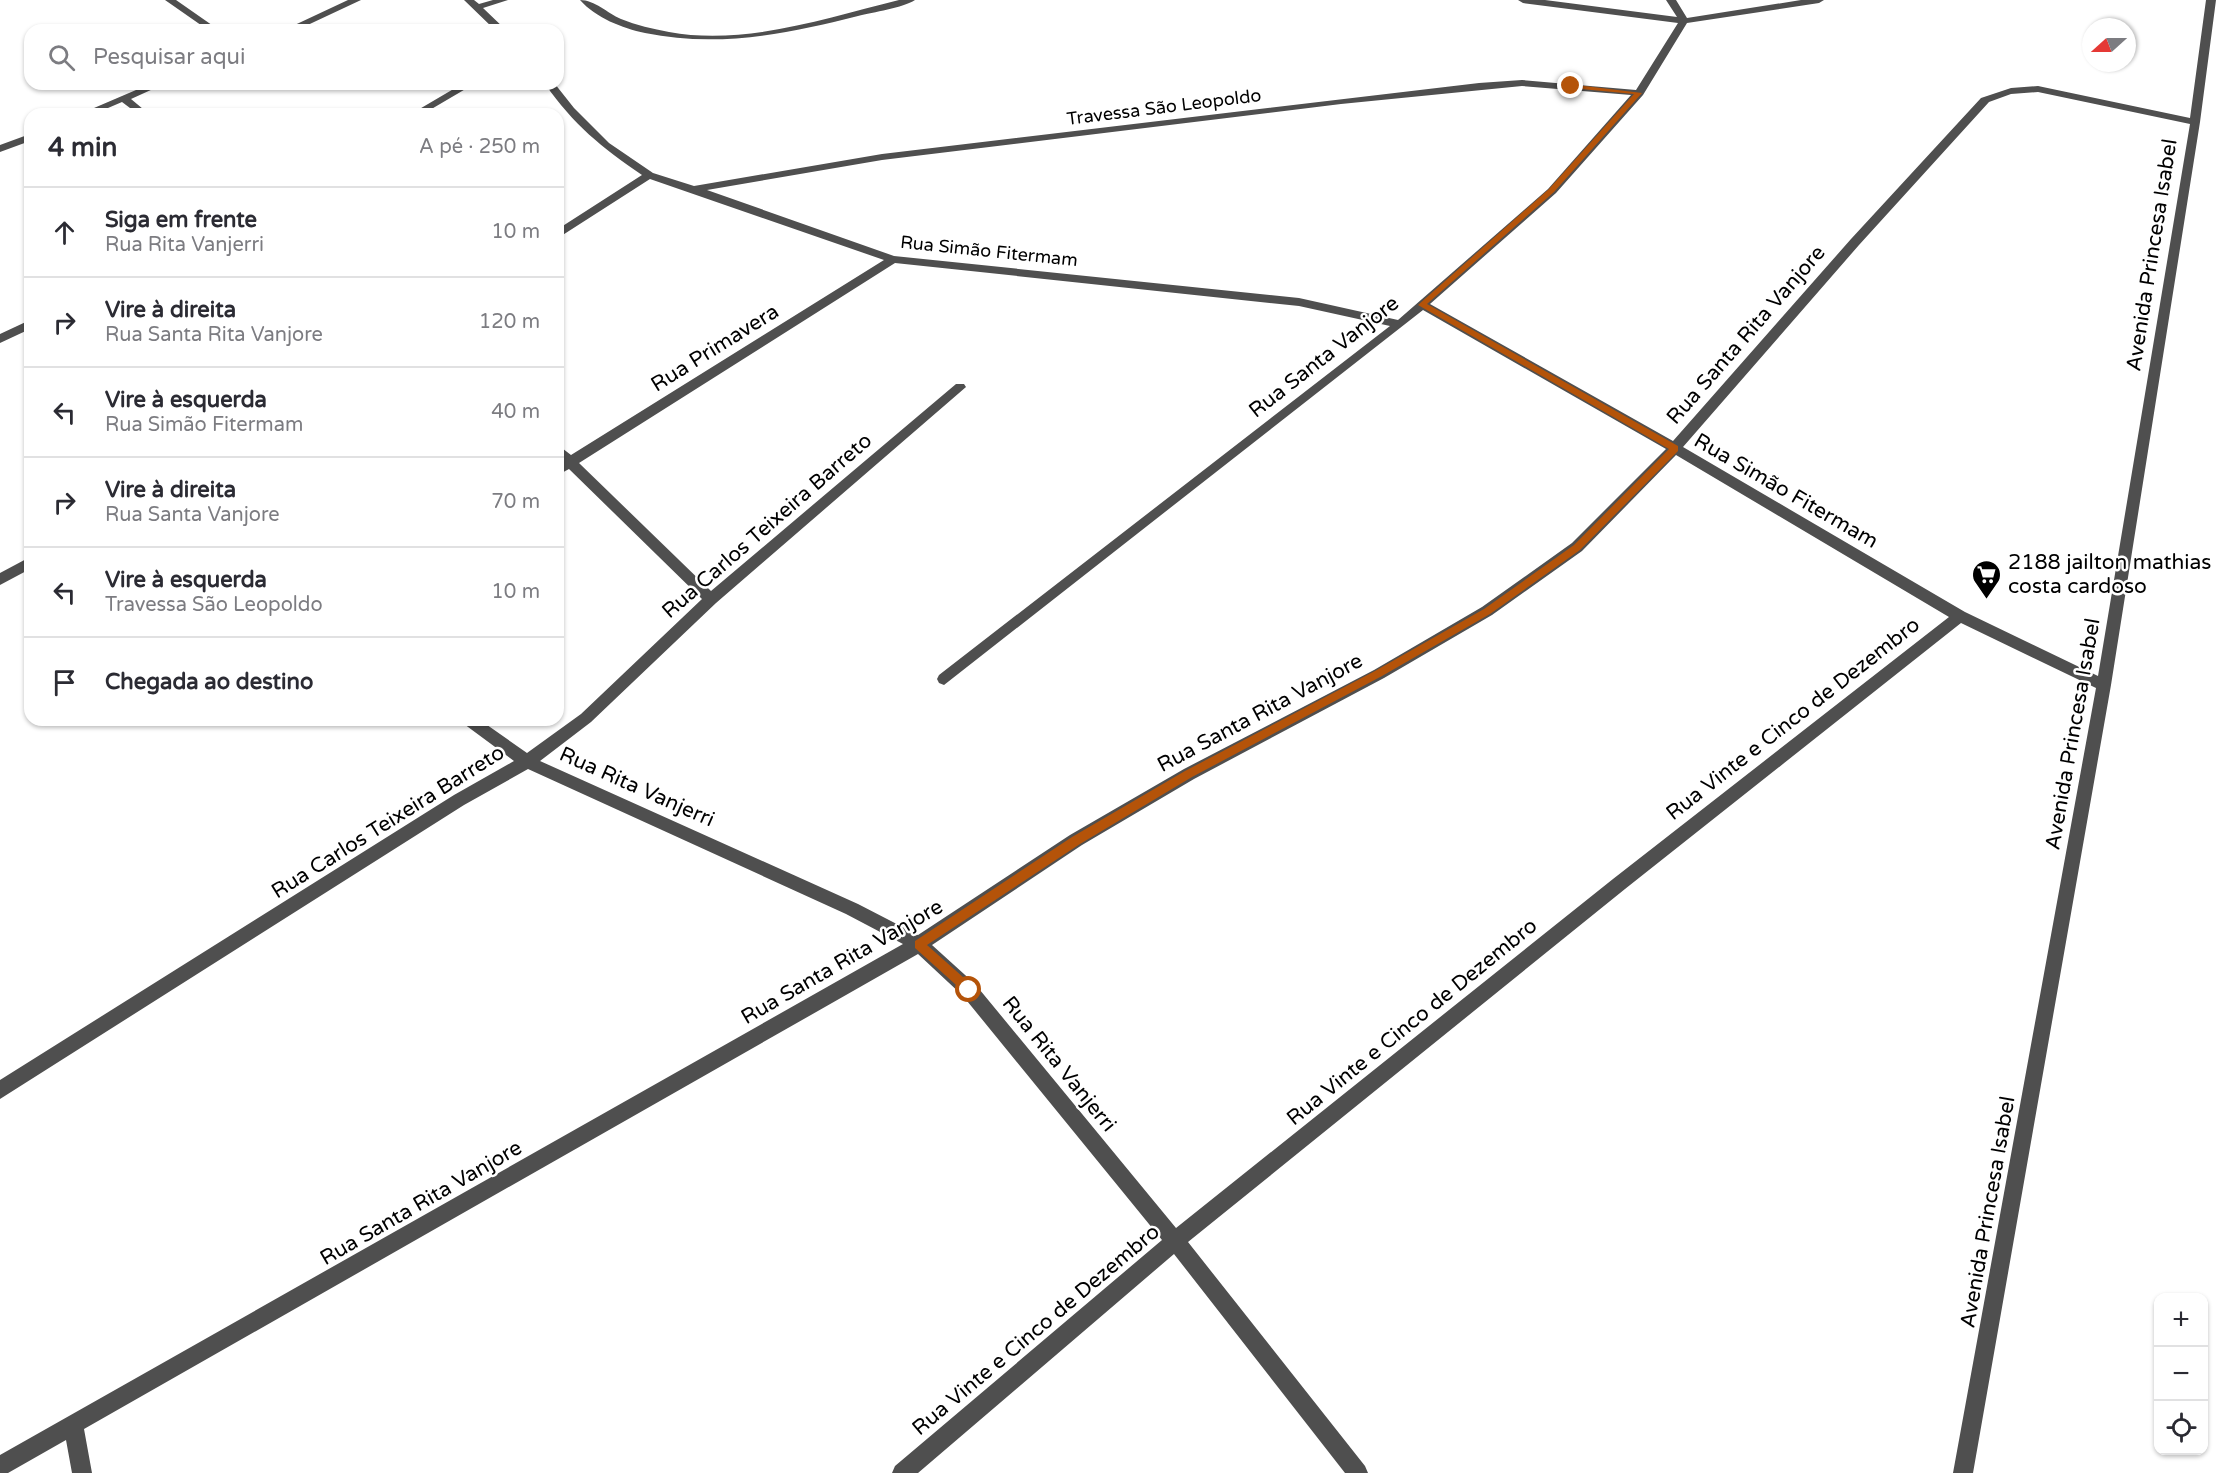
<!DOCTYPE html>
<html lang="pt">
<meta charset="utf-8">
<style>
:root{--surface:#fff;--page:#f2f2f3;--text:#2b2b33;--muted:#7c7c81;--line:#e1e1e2}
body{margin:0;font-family:"Varela Round",sans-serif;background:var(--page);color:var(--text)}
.controls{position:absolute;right:18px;bottom:18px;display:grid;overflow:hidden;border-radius:12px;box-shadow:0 2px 4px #0004}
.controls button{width:54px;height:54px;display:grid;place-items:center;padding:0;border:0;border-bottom:2px solid var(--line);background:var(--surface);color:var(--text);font:30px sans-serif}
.compass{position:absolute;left:2082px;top:18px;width:54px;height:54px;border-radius:50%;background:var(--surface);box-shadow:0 2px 4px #0004;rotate:249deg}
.stop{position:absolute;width:18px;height:18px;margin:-14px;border:4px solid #b45309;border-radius:50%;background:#fff}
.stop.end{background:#b45309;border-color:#fff;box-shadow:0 2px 6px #0008}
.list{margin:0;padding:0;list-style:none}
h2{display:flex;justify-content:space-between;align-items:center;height:78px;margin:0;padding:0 24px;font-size:26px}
h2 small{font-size:20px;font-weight:400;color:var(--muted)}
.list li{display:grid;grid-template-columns:39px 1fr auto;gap:18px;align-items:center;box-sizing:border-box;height:90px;padding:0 24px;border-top:2px solid var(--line)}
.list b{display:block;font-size:22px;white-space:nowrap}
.list p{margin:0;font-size:20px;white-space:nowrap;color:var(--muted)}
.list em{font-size:20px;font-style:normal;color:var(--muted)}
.icon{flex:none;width:33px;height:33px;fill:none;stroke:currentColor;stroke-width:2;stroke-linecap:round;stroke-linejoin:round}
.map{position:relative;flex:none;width:2226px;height:1473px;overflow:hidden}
.search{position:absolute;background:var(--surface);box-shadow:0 2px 4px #0004;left:24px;top:24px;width:540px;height:66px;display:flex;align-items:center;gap:15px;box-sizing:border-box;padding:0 21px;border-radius:18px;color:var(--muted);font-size:22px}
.panel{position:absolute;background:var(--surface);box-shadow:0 2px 4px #0004;left:24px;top:108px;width:540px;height:618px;border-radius:18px}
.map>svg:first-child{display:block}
</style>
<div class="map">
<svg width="2226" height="1473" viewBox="0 0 2226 1473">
<rect width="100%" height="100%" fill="#fff"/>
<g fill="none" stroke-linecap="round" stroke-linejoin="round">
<path fill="#4f4f4f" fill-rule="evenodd" d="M165,0H176L219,30H208Z
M348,0H361L297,30H284Z
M464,0H474L479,4L493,0H508L483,8L506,30H495Z
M580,0C595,0 607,13 621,19C636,25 653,29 669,32C745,46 826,18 899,0H915C903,8 873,12 858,16C787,34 717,48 645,33C622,28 596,18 580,0Z
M1518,0H1545L1677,17L1666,0H1676L1687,18L1801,0H1824L1819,3L1687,23L1643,95L1556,193L1430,304L1673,441L1851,239L1981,98L2011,88L2038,86L2190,118L2206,0H2216L2200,122L2111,685L1973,1473H1953L2096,688L1961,623L1625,889L1188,1242L1365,1466L1368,1473H1345L1174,1254L918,1473H892L895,1466L1162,1240L963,996L918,954L84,1429L92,1473H72L66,1440L8,1473H0V1455L903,944L846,914L528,769L464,805L0,1099V1080L454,795L514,761L464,724L462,720H480L527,753L581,714L702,599L569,469L558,475V464L562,461L558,458V445L571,455L884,260L650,179L558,238V229L642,175C601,147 574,125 545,84H555L574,108L609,143L653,173L694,186L882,154L1479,83L1522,80L1636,90L1678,23L1523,3ZM1522,86L1631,95L1548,189L1398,320L1299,298L894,256L707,190L882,160L1341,104ZM2038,92L2190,124L2098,676L1965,612L1683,447L1859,245L1989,102L2011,94ZM895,263L1299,306L1390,326L939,675L937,679L939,683L944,685L1423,310L1666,449L1572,543L1482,607L1374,670L1184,769L1070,835L918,935L858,904L540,761L591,722L716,603L966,387L964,384H956L711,591L579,463ZM1676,455L1949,617L1613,879L1176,1228L975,984L932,945L1082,845L1194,779L1384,678L1492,615L1582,551Z
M150,84H164L131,99L149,114H138L122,102L94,114H80Z
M462,84H474L423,114H411Z
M30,134V141L0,152V145Z
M30,320V329L0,343V334Z
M30,557V569L0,585V573Z"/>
</g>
<path fill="#b45309" d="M1568,84L1642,93L1554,192L1427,304L1678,446V451L1580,550L1490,614L1382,676L1192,777L1080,844L927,945L973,986V993H965L915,948V941L1072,837L1185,771L1375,671L1484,609L1574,545L1669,449L1418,305L1549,189L1634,94L1571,88Z"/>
<defs>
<symbol id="supermarket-pin" viewBox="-11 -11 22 30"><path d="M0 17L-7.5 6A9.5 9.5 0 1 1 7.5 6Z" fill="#000" stroke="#fff"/><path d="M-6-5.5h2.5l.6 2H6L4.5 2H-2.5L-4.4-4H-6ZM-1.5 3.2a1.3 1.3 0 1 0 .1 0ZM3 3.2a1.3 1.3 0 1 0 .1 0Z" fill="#fff"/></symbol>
</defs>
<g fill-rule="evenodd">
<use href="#supermarket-pin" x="1970" y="558" width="33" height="45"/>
</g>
<g text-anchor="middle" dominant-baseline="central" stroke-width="5" stroke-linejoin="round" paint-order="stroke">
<g font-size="18" fill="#000" stroke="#fff">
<text transform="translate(1164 107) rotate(-7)">Travessa São Leopoldo</text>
<text transform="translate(989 251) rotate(6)">Rua Simão Fitermam</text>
</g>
<g font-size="21" fill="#000" stroke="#fff">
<text transform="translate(2152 255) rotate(-81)">Avenida Princesa Isabel</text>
<text transform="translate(1746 335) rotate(-49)">Rua Santa Rita Vanjore</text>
<text transform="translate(715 348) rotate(-32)">Rua Primavera</text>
<text transform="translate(1324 357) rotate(-38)">Rua Santa Vanjore</text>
<text transform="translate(1786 491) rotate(30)">Rua Simão Fitermam</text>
<text transform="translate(767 526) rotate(-41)">Rua Carlos Teixeira Barreto</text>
<text transform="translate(1260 713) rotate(-28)">Rua Santa Rita Vanjore</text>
<text transform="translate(1793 719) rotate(-38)">Rua Vinte e Cinco de Dezembro</text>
<text transform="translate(2073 734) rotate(-80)">Avenida Princesa Isabel</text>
<text transform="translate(637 787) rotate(24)">Rua Rita Vanjerri</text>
<text transform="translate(388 822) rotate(-32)">Rua Carlos Teixeira Barreto</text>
<text transform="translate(842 962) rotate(-30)">Rua Santa Rita Vanjore</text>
<text transform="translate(1412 1022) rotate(-39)">Rua Vinte e Cinco de Dezembro</text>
<text transform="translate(1059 1064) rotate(51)">Rua Rita Vanjerri</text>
<text transform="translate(421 1203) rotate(-30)">Rua Santa Rita Vanjore</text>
<text transform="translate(1988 1212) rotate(-80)">Avenida Princesa Isabel</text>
<text transform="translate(1036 1330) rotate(-40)">Rua Vinte e Cinco de Dezembro</text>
</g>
<g font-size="21" fill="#000" stroke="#fff" text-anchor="start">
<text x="2008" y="562">2188 jailton mathias<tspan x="2008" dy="24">costa cardoso</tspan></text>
</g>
</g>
</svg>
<div class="controls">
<button>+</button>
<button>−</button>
<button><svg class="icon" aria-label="locate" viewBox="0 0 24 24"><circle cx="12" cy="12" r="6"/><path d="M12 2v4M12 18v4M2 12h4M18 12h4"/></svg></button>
</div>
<svg class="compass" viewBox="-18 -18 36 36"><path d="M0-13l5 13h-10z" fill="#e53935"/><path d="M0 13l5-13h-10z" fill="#7c7c81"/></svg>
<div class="stop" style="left:969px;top:990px"></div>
<div class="stop end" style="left:1571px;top:86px"></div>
<div class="search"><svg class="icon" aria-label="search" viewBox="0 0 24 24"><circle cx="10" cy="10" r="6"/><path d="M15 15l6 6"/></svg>Pesquisar aqui</div>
<section class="panel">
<h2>4 min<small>A pé · 250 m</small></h2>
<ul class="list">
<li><svg class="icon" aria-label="ahead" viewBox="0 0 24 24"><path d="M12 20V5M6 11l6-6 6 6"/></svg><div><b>Siga em frente</b><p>Rua Rita Vanjerri</p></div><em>10 m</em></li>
<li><svg class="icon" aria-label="right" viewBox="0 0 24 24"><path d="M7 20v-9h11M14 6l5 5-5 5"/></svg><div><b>Vire à direita</b><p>Rua Santa Rita Vanjore</p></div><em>120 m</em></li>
<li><svg class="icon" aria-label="left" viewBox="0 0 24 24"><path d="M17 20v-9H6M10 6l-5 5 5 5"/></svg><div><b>Vire à esquerda</b><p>Rua Simão Fitermam</p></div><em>40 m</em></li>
<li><svg class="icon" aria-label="right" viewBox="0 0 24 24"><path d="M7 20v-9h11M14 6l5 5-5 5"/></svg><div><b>Vire à direita</b><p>Rua Santa Vanjore</p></div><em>70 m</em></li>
<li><svg class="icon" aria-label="left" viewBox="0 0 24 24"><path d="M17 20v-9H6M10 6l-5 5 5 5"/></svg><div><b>Vire à esquerda</b><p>Travessa São Leopoldo</p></div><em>10 m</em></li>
<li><svg class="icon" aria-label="arrive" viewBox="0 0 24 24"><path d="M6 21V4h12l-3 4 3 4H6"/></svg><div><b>Chegada ao destino</b></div></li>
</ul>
</section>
</div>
